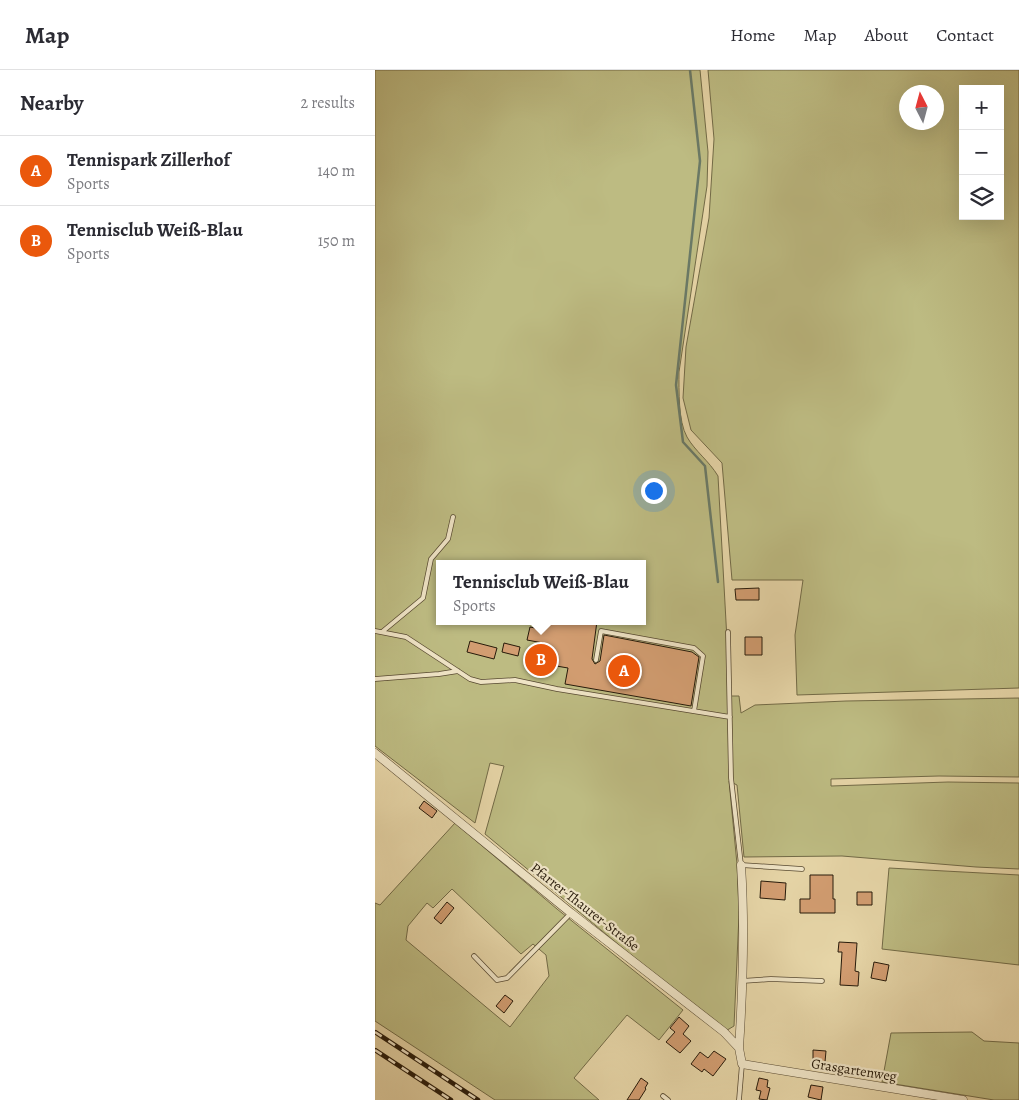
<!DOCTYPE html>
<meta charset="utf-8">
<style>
:root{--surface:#fff;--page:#f7f7f7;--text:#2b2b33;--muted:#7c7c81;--line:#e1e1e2;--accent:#ea580c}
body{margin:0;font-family:Alegreya,serif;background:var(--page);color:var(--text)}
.controls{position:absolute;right:15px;top:15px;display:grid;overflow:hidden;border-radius:0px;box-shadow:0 5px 20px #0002}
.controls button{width:45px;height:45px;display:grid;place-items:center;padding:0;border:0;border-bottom:1px solid var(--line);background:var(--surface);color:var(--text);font:25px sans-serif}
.compass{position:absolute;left:524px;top:15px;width:45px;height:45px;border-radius:50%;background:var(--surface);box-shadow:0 5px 20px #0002;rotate:354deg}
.you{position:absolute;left:278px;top:420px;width:18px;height:18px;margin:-12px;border:4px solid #fff;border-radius:50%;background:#1a73e8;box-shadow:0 0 0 8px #1a73e833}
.badge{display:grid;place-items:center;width:32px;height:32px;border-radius:50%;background:var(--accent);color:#fff;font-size:16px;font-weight:700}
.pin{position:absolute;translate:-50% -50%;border:2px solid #fff;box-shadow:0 1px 5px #0006}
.popup{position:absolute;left:61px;top:490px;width:210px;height:65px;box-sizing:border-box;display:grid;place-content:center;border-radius:0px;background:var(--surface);filter:drop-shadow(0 1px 4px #0005);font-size:16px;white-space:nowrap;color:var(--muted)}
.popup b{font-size:19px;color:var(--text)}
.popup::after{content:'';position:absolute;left:50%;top:100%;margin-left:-10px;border:10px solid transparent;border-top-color:var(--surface)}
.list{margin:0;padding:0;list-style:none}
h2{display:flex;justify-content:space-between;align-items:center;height:65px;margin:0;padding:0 20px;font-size:21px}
h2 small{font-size:16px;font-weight:400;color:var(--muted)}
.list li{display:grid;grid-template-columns:32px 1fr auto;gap:15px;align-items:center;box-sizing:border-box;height:70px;padding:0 20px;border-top:1px solid var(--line)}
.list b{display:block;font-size:19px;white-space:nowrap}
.list p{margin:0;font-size:16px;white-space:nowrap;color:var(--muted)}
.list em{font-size:16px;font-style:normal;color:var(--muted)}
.icon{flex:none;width:28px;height:28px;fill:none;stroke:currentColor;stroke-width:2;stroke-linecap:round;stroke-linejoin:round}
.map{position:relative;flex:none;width:644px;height:1030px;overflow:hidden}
header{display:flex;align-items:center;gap:30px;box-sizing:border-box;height:70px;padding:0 25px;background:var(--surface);border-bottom:1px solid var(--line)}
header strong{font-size:24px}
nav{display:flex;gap:28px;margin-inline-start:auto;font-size:18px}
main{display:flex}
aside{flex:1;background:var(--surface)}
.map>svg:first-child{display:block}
</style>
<header>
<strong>Map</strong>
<nav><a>Home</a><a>Map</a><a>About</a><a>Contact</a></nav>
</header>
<main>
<aside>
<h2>Nearby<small>2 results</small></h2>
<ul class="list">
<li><span class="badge">A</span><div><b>Tennispark Zillerhof</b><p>Sports</p></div><em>140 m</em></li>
<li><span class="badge">B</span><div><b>Tennisclub Weiß-Blau</b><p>Sports</p></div><em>150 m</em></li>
</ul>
</aside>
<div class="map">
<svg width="644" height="1030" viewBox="0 0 644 1030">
<rect width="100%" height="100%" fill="#e6d5a7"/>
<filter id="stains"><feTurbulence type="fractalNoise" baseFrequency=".004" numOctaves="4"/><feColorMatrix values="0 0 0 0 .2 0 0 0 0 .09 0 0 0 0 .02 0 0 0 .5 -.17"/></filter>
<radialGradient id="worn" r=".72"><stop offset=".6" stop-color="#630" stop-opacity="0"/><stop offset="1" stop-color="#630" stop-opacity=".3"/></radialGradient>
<path fill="#bdbb82" stroke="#726a46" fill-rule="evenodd" d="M0,0H325L333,82L332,116L304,302C304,320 303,351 312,367C320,381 334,391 343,406L352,570L353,626H364L366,643L380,635L471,631L644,628V707L564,706L456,709V716L573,712L644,713V799L601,797L467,786L369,787L362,715L354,711L362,794L364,845L359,956L349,962L110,764L129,696L115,693L100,753L0,676ZM65,494H267V551H65Z
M333,0H644V618L422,625L420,565L428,510H357L347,393L316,360L308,328L311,277L334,148L339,69ZM588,19H625V146H588ZM532,22H562V52H532Z
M80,753L182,839L308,940L284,970L252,945L199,1008L224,1030H120L0,951V833L5,835ZM77,819L146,884L158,874L171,885L174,906L135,957L31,870L33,856L52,833L58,838Z
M514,798L644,805V895L507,879Z
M597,962L609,971L644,973V1030H619L507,1012L516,963Z"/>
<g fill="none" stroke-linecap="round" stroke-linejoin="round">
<path stroke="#6a7966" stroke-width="2.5" d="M315,0L325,91L301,315L308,372L330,396L343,512"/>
</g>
<path fill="#d29d71" stroke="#271a0a" d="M384,518V530H361L360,519Z
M172,551H222L217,589L220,594L225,591L229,565L317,582L324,587L316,636L190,614L193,598L164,593L168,573L152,570L155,557L170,560Z
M370,567H387V585H370Z
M95,571L122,578L119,589L92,582Z
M129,573L145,577L143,586L127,582Z
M49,731L62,741L57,748L44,738Z
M435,805H458V829H460V843H425V829H435Z
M386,811L411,813L410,830L385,828Z
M482,822H497V835H482Z
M72,832L79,838L66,854L59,848Z
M464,872L482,873L480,901L484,902L483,916L465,915L467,882H463Z
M499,892L514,895L511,911L496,908Z
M130,925L138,931L129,943L121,936Z
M304,947L314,956L308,964L316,971L305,983L291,972L300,962L295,958Z
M438,980L451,981L450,992L438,991Z
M339,981L351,989L338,1006L329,999L327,1002L316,994L325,982L333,988Z
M266,1008L273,1013L270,1018L271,1019L264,1030H252Z
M384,1008L393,1010L392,1017L395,1018L392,1030L384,1029L386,1021L381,1020Z
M436,1015L448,1017L446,1030L433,1027Z"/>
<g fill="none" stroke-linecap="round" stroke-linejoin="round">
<defs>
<path id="service" d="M0,561L31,567L95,609L106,612L140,610L182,619L355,647
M7,562L48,528L56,489L73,469L78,447
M353,562L356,708L366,795L427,799
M221,590L226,561L319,578L328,586L319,641
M0,609L64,604L83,601
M99,886L122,910L132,908L196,843
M367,911L396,909L447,911
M288,1026L293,1030
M364,1030L367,994"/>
<path id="minor" d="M0,683L196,843L349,962L364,978L367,994L588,1030
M364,978C368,917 370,856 366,795"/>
</defs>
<use href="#service" stroke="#574931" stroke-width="5.5"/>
<use href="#minor" stroke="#574931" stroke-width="9"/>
<use href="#service" stroke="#efe4c6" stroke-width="4"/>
<use href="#minor" stroke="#efe4c6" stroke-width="8"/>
<defs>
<path id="rail" d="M0,962L103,1030
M0,980L76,1030"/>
</defs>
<use href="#rail" stroke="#271a0a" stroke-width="4.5"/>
<use href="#rail" stroke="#efe4c6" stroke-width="2.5" stroke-dasharray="8" stroke-linecap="butt"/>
</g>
<g text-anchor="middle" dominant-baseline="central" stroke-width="4.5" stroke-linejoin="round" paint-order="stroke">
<g font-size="14" fill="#271a0a" stroke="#efe4c6">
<text transform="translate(210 837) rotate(38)">Pfarrer-Thaurer-Straße</text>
<text transform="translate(479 1000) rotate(9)">Grasgartenweg</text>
</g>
</g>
<rect width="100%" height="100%" filter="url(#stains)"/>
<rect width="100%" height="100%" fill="url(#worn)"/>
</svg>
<div class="controls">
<button>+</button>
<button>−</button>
<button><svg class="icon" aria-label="layers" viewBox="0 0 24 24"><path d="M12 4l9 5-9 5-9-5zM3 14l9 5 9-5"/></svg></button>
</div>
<svg class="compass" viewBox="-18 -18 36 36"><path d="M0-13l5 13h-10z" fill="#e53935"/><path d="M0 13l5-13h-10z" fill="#7c7c81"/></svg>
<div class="you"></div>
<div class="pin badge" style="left:249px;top:601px">A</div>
<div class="pin badge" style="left:166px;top:590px">B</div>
<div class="popup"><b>Tennisclub Weiß-Blau</b>Sports</div>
</div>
</main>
